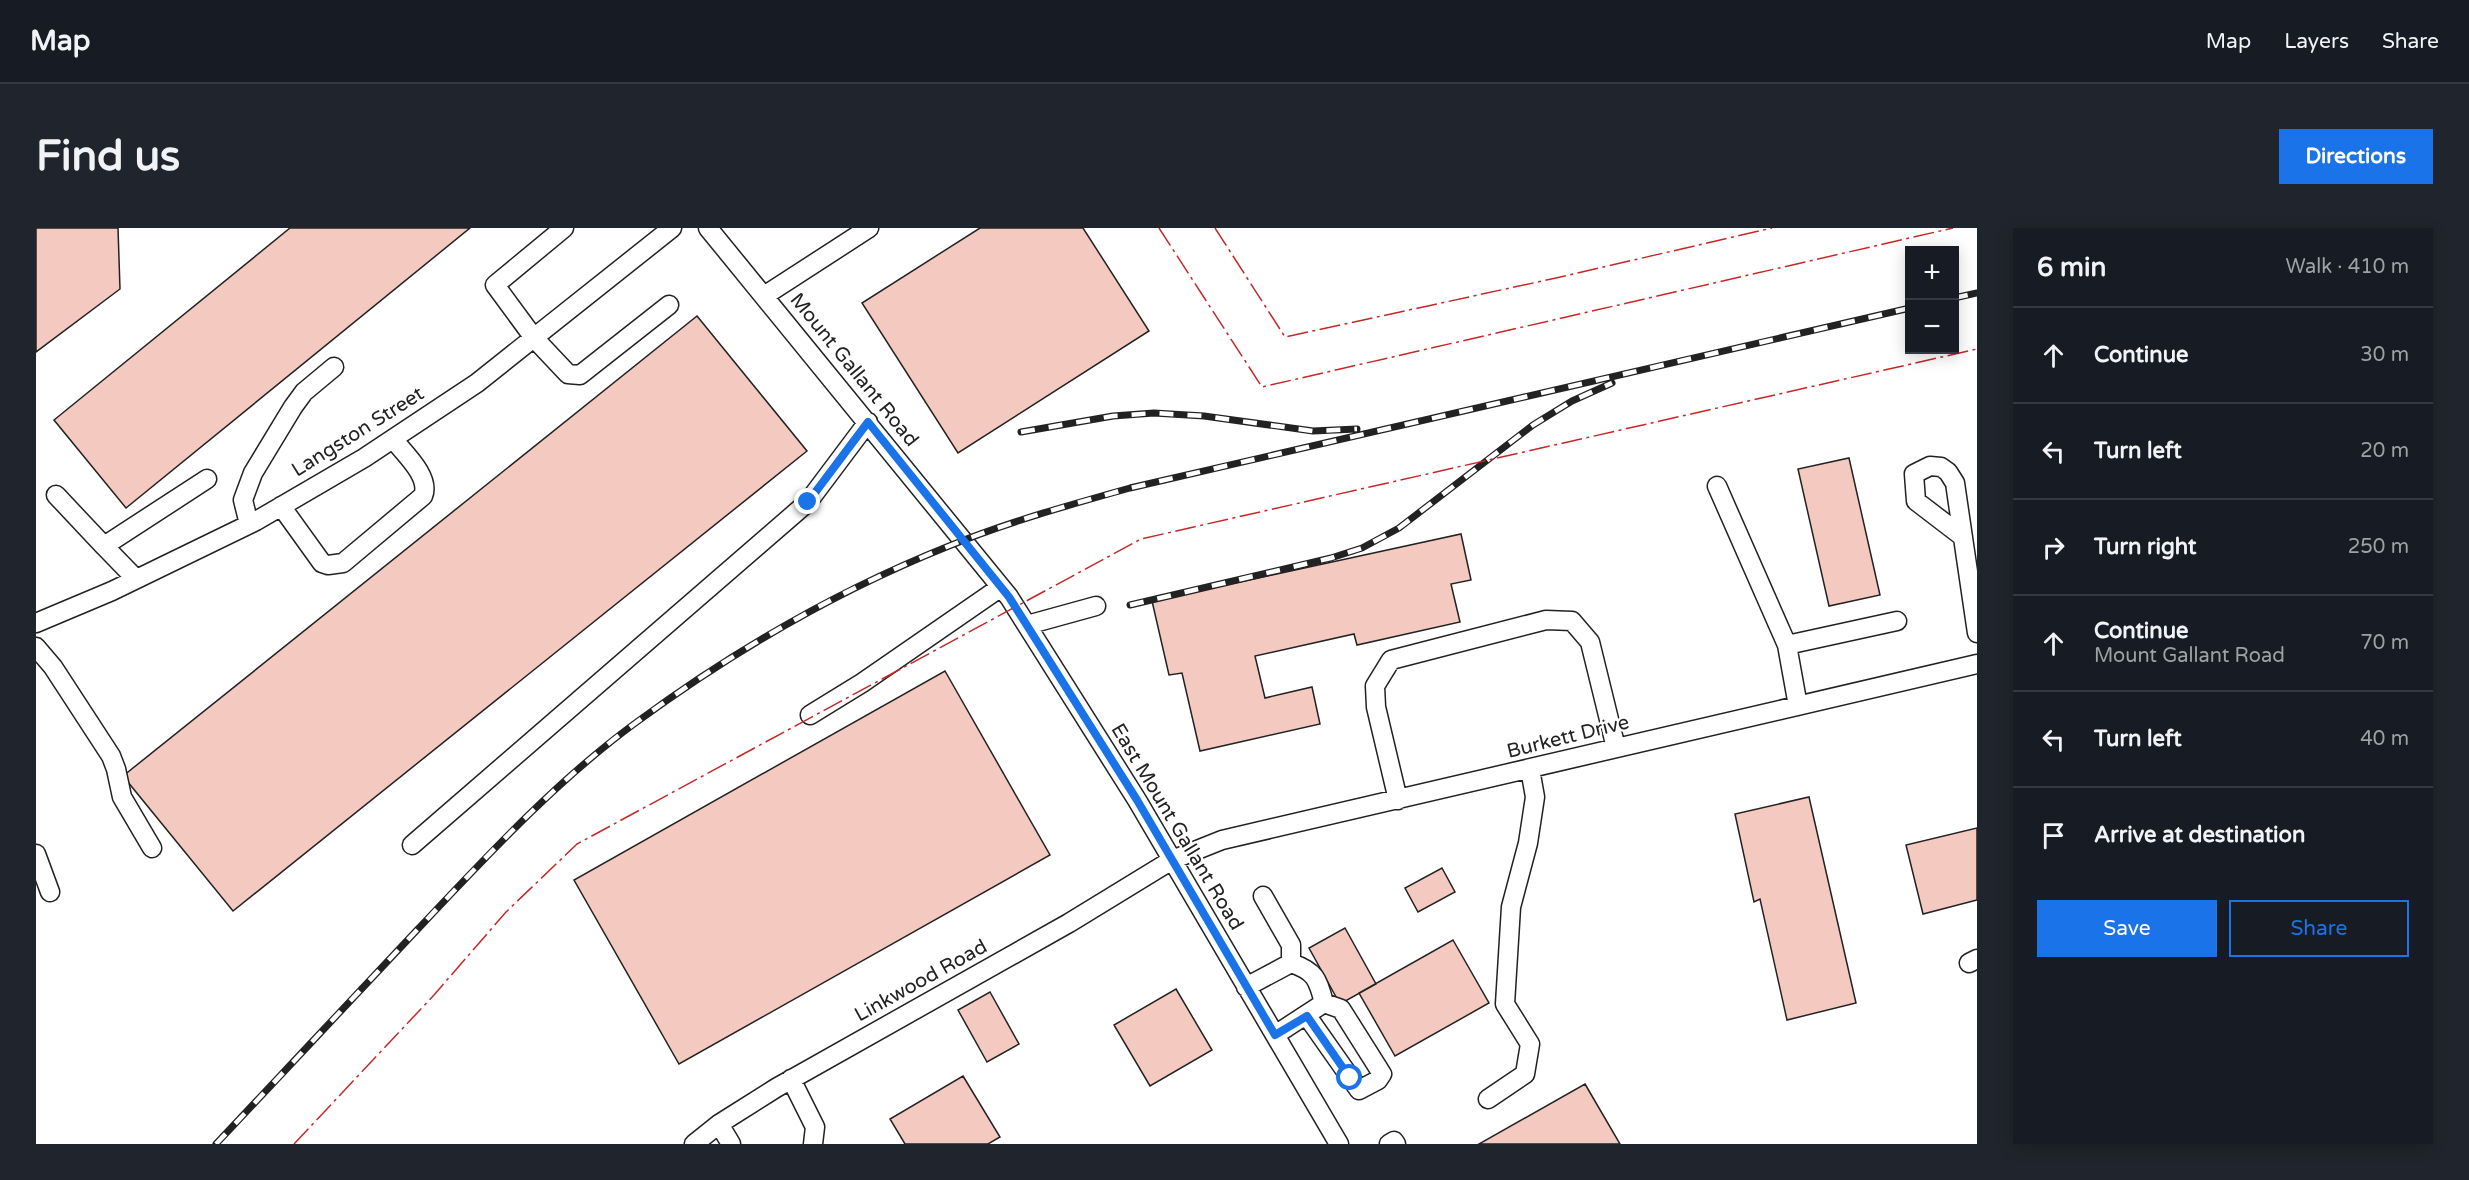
<!DOCTYPE html>
<meta charset="utf-8">
<style>
:root{--surface:#171b24;--page:#20242c;--text:#f1f3f6;--muted:#9ea1a6;--line:#363941;--accent:#1a73e8}
body{margin:0;font-family:"Varela Round",sans-serif;background:var(--page);color:var(--text)}
.controls{position:absolute;right:18px;top:18px;display:grid;overflow:hidden;border-radius:0px;box-shadow:0 3px 15px #0003}
.controls button{width:54px;height:54px;display:grid;place-items:center;padding:0;border:0;border-bottom:2px solid var(--line);background:var(--surface);color:var(--text);font:30px sans-serif}
.stop{position:absolute;width:18px;height:18px;margin:-14px;border:4px solid #1a73e8;border-radius:50%;background:#fff}
.stop.end{background:#1a73e8;border-color:#fff;box-shadow:0 2px 6px #0008}
.list{margin:0;padding:0;list-style:none}
h2{display:flex;justify-content:space-between;align-items:center;height:78px;margin:0;padding:0 24px;font-size:26px}
h2 small{font-size:20px;font-weight:400;color:var(--muted)}
.list li{display:grid;grid-template-columns:39px 1fr auto;gap:18px;align-items:center;box-sizing:border-box;height:96px;padding:0 24px;border-top:2px solid var(--line)}
.list b{display:block;font-size:22px;white-space:nowrap}
.list p{margin:0;font-size:20px;white-space:nowrap;color:var(--muted)}
.list em{font-size:20px;font-style:normal;color:var(--muted)}
.actions{display:flex;gap:12px;padding:18px 24px}
.actions a{flex:1;padding:14px 0;border:2px solid var(--accent);border-radius:0px;text-align:center;font-size:21px;color:var(--accent)}
.actions .main{background:var(--accent);color:#fff}
.icon{flex:none;width:33px;height:33px;fill:none;stroke:currentColor;stroke-width:2;stroke-linecap:round;stroke-linejoin:round}
.map{position:relative;flex:none;width:1941px;height:916px;overflow:hidden;border-radius:0px}
header{display:flex;align-items:center;gap:36px;box-sizing:border-box;height:84px;padding:0 30px;background:var(--surface);border-bottom:2px solid var(--line)}
header strong{font-size:28px}
nav{display:flex;gap:33px;margin-inline-start:auto;font-size:21px}
.intro{display:flex;align-items:center;justify-content:space-between;box-sizing:border-box;height:144px;padding:0 36px}
h1{margin:0;font-size:42px}
.button{padding:15px 27px;border-radius:0px;background:var(--accent);color:#fff;font-size:21px;font-weight:700}
main{display:flex;gap:36px;padding:0 36px}
aside{flex:1;background:var(--surface);border-radius:0px;box-shadow:0 3px 15px #0003}
.map>svg:first-child{display:block}
</style>
<header>
<strong>Map</strong>
<nav><a>Map</a><a>Layers</a><a>Share</a></nav>
</header>
<div class="intro"><h1>Find us</h1><a class="button">Directions</a></div>
<main>
<div class="map">
<svg width="1941" height="916" viewBox="0 0 1941 916">
<rect width="100%" height="100%" fill="#fff"/>
<path fill="#f3c9c0" stroke="#222" stroke-width="1.5" d="M0,0H82L84,61L0,124Z
M254,0H434L90,280L18,192Z
M944,0H1047L1113,103L922,225L826,75Z
M661,88L771,223L197,683L87,548Z
M1813,230L1844,367L1793,378L1762,241Z
M1425,306L1435,352L1415,356L1424,394L1321,417L1318,406L1219,428L1229,470L1276,459L1284,496L1164,523L1146,445L1133,447L1116,373Z
M909,443L1014,627L643,836L538,652Z
M1773,569L1820,775L1751,792L1724,671L1718,674L1699,586Z
M1941,600V672L1887,686L1870,617Z
M1406,640L1419,664L1382,684L1369,660Z
M1309,700L1340,756L1304,776L1273,720Z
M1417,712L1453,775L1359,828L1323,765Z
M1140,761L1176,822L1114,858L1078,797Z
M954,764L983,816L951,834L922,782Z
M927,848L964,909L952,916H869L854,891Z
M1549,856L1584,916H1443Z"/>
<g fill="none" stroke-linecap="round" stroke-linejoin="round">
<defs>
<path id="minor" d="M528,0L459,57L498,110L532,146L544,147L633,77
M672,0L973,369L1101,572L1303,916
M728,68L833,0
M1681,258L1751,417
M20,267L68,318L171,251
M245,278L286,335L292,337L307,335L387,268C395,249 368,225 357,211
M213,296L207,272L217,245L257,179L268,164L298,139
M1927,309L1880,273L1878,246L1894,238L1905,239L1912,244L1919,255L1941,405
M68,318L100,351
M0,395L76,363L220,293L328,230L441,155L636,0
M991,397L1060,378
M0,419L17,439L75,528L80,541L86,569L116,620
M1762,478L1751,417L1861,393
M774,487L826,455L965,359
M1362,572L1340,479L1339,458L1355,432L1510,392L1536,393L1554,414L1580,520
M376,617L772,274L832,194
M0,626L14,664
M1227,668L1255,717V735
M1933,735L1941,731
M1210,759L1255,735C1279,743 1282,751 1288,775L1239,807
M1271,788L1323,862L1342,852L1346,846L1305,781L1288,775
M755,851L779,899L777,916
M1452,871L1489,846L1494,816L1469,776L1475,679L1492,615L1499,569L1494,541
M683,896L695,916
M658,916L683,896L740,860L1033,695L1136,632L1186,612L1941,436
M1353,916L1358,913L1360,916"/>
</defs>
<use href="#minor" stroke="#222" stroke-width="21"/>
<use href="#minor" stroke="#fff" stroke-width="18"/>
<defs>
<path id="rail" d="M1918,70L1941,65
M985,204L1077,188L1118,185L1168,188L1277,203L1321,201
M1094,377L1295,330L1326,320L1363,300L1497,197L1536,173L1576,155
M180,916C247,845 314,773 381,702C449,630 518,555 598,496C696,424 800,363 913,318C972,294 1033,277 1094,260L1874,80"/>
</defs>
<use href="#rail" stroke="#222" stroke-width="7"/>
<use href="#rail" stroke="#fff" stroke-width="4.5" stroke-dasharray="14" stroke-linecap="butt"/>
<path stroke="#c62828" stroke-width="1.5" stroke-dasharray="21 4.5 3 4.5" stroke-linecap="butt" d="M1123,0L1226,159L1917,0
M1179,0L1249,109L1520,50L1736,0
M258,916L398,767L470,684L541,616L1105,311L1941,121"/>
</g>
<g fill="none" stroke-linecap="round" stroke-linejoin="round">
<path stroke="#1a73e8" stroke-width="8" d="M772,274L832,194L973,369L1101,572L1239,807L1271,788L1314,850"/>
</g>
<g text-anchor="middle" dominant-baseline="central" stroke-width="4.5" stroke-linejoin="round" paint-order="stroke">
<g font-size="20" fill="#222" stroke="#fff">
<text transform="translate(818 142) rotate(51)">Mount Gallant Road</text>
<text transform="translate(322 204) rotate(-32)">Langston Street</text>
<text transform="translate(1532 509) rotate(-14)">Burkett Drive</text>
<text transform="translate(1141 599) rotate(59)">East Mount Gallant Road</text>
<text transform="translate(885 753) rotate(-29)">Linkwood Road</text>
</g>
</g>
</svg>
<div class="controls">
<button>+</button>
<button>−</button>
</div>
<div class="stop" style="left:1314px;top:850px"></div>
<div class="stop end" style="left:772px;top:274px"></div>
</div>
<aside>
<h2>6 min<small>Walk · 410 m</small></h2>
<ul class="list">
<li><svg class="icon" aria-label="ahead" viewBox="0 0 24 24"><path d="M12 20V5M6 11l6-6 6 6"/></svg><div><b>Continue</b></div><em>30 m</em></li>
<li><svg class="icon" aria-label="left" viewBox="0 0 24 24"><path d="M17 20v-9H6M10 6l-5 5 5 5"/></svg><div><b>Turn left</b></div><em>20 m</em></li>
<li><svg class="icon" aria-label="right" viewBox="0 0 24 24"><path d="M7 20v-9h11M14 6l5 5-5 5"/></svg><div><b>Turn right</b></div><em>250 m</em></li>
<li><svg class="icon" aria-label="ahead" viewBox="0 0 24 24"><path d="M12 20V5M6 11l6-6 6 6"/></svg><div><b>Continue</b><p>Mount Gallant Road</p></div><em>70 m</em></li>
<li><svg class="icon" aria-label="left" viewBox="0 0 24 24"><path d="M17 20v-9H6M10 6l-5 5 5 5"/></svg><div><b>Turn left</b></div><em>40 m</em></li>
<li><svg class="icon" aria-label="arrive" viewBox="0 0 24 24"><path d="M6 21V4h12l-3 4 3 4H6"/></svg><div><b>Arrive at destination</b></div></li>
</ul>
<div class="actions"><a class="main">Save</a><a>Share</a></div>
</aside>
</main>
